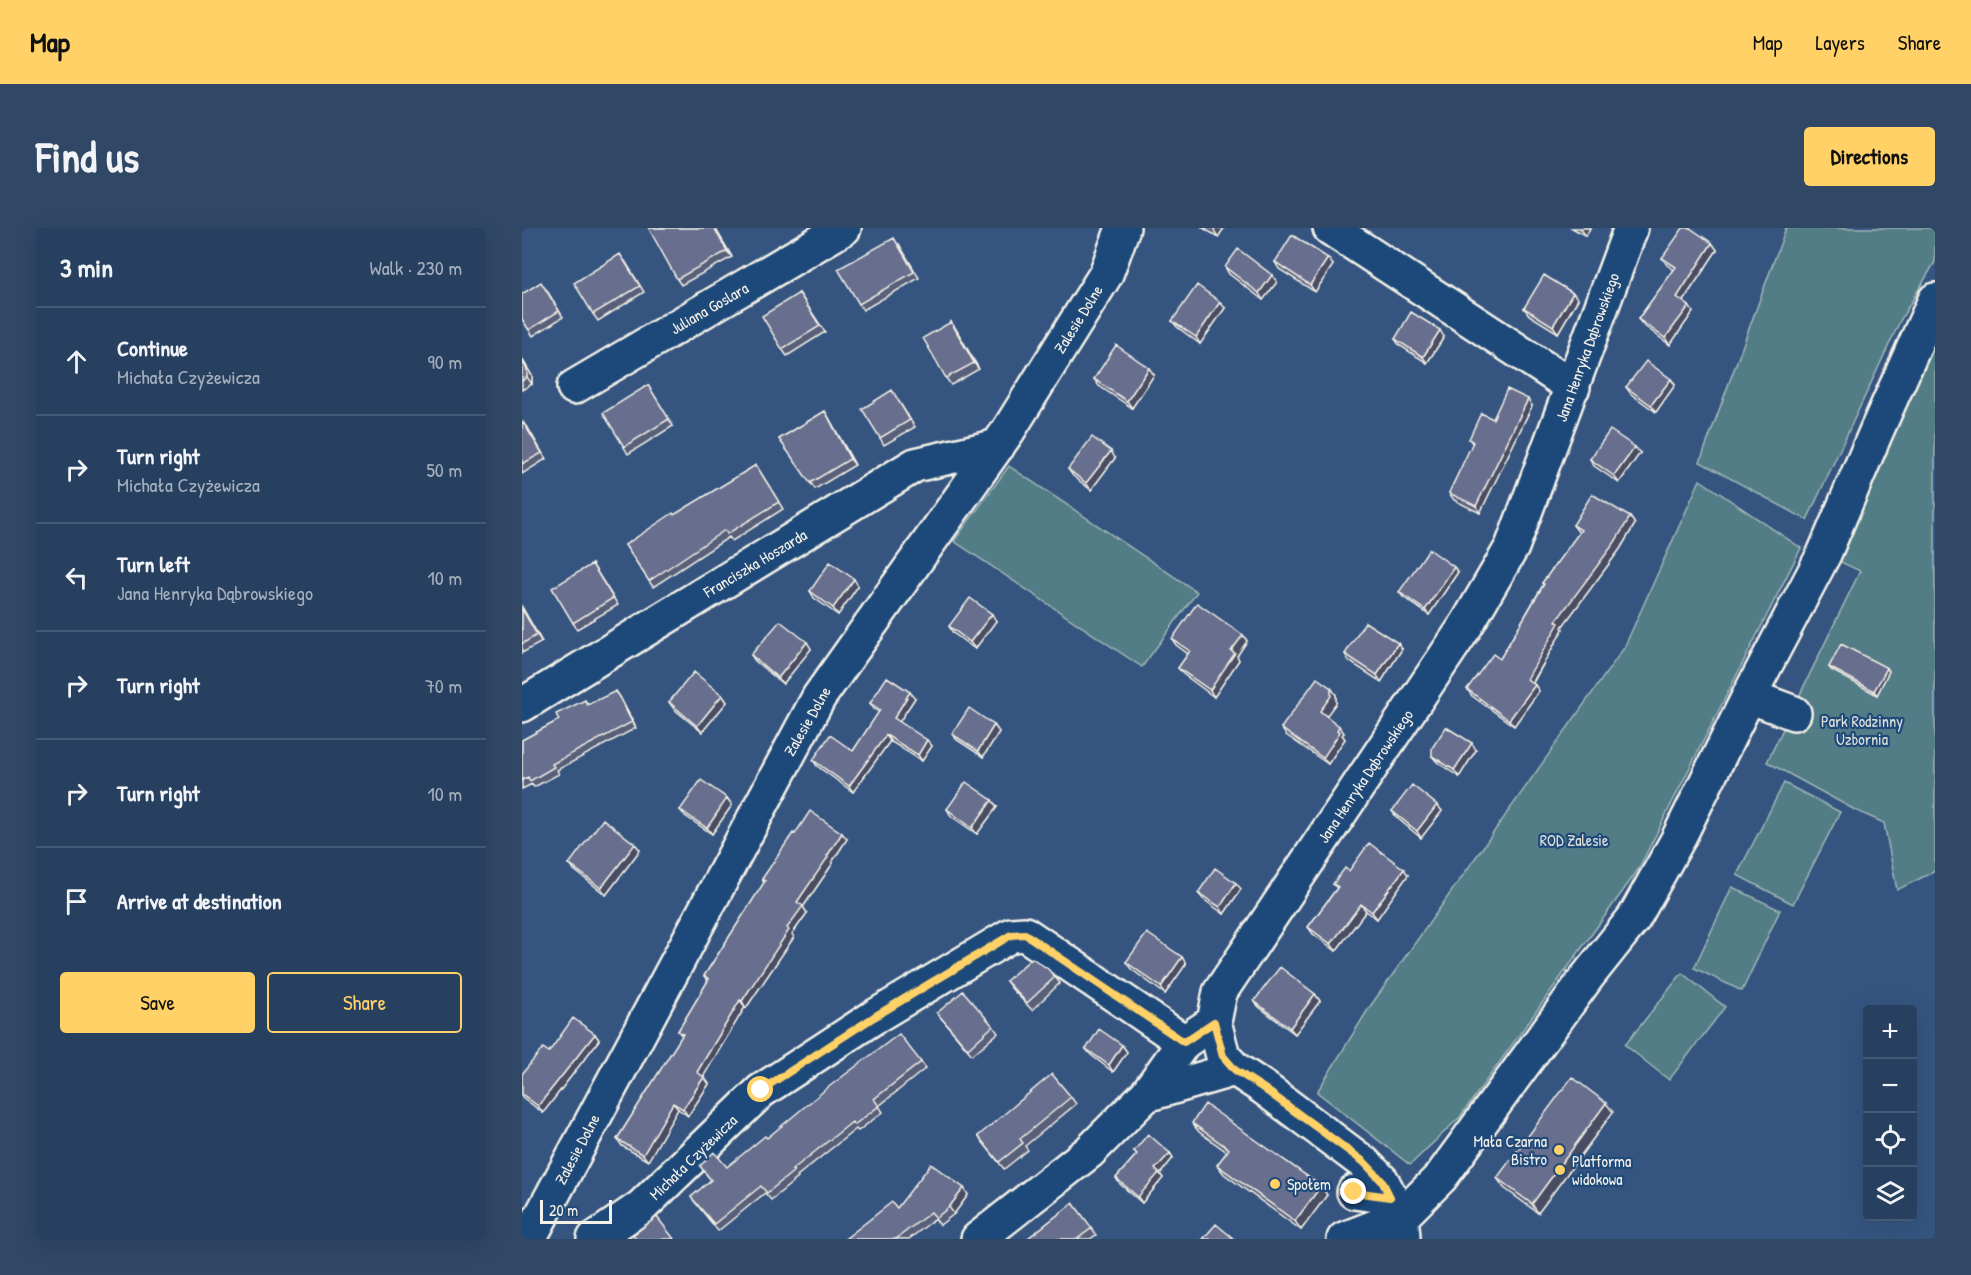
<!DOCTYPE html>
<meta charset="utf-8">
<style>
:root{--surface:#284060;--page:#304766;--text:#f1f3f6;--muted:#a5afbd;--line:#445975;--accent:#ffd166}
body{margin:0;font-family:"Patrick Hand",sans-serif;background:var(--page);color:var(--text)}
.controls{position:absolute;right:18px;bottom:18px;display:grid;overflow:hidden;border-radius:6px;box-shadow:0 6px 24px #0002}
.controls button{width:54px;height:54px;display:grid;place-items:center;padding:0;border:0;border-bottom:2px solid var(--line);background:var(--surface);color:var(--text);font:30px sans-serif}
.scale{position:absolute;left:18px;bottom:15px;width:72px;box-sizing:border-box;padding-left:6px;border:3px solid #f4f1e8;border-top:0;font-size:16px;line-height:21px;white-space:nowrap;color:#f4f1e8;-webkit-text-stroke:4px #1f4a7a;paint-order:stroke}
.stop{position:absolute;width:18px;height:18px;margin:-14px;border:4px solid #ffd166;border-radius:50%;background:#fff}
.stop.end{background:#ffd166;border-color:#fff;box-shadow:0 2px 6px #0008}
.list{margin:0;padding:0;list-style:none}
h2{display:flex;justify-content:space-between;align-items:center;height:78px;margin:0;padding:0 24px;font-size:26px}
h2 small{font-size:20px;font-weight:400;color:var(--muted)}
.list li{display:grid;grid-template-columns:39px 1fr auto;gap:18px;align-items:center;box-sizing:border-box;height:108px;padding:0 24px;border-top:2px solid var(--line)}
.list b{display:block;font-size:22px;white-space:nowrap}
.list p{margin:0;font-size:20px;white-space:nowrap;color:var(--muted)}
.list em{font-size:20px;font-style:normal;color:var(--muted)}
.actions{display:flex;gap:12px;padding:18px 24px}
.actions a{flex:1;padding:14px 0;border:2px solid var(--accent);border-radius:6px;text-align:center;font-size:21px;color:var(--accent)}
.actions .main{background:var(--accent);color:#111}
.icon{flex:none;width:33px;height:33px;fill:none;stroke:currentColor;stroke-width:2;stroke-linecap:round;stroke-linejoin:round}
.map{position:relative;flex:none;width:1413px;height:1011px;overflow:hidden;border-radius:6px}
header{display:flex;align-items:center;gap:36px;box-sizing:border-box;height:84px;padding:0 30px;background:var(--accent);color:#111}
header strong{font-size:28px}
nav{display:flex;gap:33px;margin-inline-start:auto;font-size:21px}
.intro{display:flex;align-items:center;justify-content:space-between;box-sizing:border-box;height:144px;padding:0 36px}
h1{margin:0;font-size:42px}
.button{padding:15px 27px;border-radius:6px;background:var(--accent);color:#111;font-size:21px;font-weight:700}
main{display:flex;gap:36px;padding:0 36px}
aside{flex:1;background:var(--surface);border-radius:6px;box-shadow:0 6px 24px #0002}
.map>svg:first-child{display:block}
</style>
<header>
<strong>Map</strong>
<nav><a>Map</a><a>Layers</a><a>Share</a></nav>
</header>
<div class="intro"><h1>Find us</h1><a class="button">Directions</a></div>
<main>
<aside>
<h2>3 min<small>Walk · 230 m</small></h2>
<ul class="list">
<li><svg class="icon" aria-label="ahead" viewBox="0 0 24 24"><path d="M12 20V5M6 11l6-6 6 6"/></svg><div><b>Continue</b><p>Michała Czyżewicza</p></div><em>90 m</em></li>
<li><svg class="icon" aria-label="right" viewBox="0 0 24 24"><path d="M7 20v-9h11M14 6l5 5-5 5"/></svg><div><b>Turn right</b><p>Michała Czyżewicza</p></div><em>50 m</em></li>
<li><svg class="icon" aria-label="left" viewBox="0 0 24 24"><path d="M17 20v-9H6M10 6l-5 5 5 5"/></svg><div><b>Turn left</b><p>Jana Henryka Dąbrowskiego</p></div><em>10 m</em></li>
<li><svg class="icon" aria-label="right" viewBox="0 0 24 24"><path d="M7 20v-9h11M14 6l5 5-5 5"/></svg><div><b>Turn right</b></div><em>70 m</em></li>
<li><svg class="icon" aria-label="right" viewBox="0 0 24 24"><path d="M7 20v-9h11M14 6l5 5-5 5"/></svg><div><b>Turn right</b></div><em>10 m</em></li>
<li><svg class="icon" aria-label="arrive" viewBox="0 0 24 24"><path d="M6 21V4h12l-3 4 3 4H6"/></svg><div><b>Arrive at destination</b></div></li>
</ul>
<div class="actions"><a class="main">Save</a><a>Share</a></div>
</aside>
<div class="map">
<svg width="1413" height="1011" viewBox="0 0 1413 1011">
<rect width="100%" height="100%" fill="#355580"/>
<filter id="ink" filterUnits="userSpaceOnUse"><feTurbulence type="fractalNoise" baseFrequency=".0167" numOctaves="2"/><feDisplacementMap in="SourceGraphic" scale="12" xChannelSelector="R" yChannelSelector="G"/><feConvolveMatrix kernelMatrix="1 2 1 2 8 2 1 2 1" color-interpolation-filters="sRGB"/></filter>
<g filter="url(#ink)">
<path fill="#527d86" stroke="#a3b7b7" stroke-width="1.5" d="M1264,0H1413V34L1379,91L1285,292L1178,234Z
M1413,97V643L1375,662L1362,595L1333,582L1245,534L1338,343L1302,326Z
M487,238L675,364L620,439L432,313Z
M1178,252L1279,320L1116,642L938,889L888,937L795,864L847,780L1102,420Z
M1262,555L1318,584L1271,676L1215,647Z
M1210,659L1258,682L1220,763L1172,740Z
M1160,745L1203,779L1147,852L1103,817Z"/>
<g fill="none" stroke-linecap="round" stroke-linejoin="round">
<defs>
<path id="minor" d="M808,0L1051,159
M52,159L322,0
M1227,468L1272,485
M0,477L393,237L476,218
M692,794L701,828L713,841L742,860L842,935L860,953L879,989L881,1008
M624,867L713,841
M832,964L868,969
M7,1011L297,469L486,203L584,46L601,0
M72,1011L119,979L239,863L352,789L489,707L503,706L662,814
M456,1011L567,924L624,867L662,814L692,794L698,764L945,396L990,319L1109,0
M822,1011L879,989L919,949L1065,749L1112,690L1155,613L1227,468L1302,326L1354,204L1413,72"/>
</defs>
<use href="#minor" stroke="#f4f1e8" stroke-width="38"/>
<use href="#minor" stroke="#1f4a7a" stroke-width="33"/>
</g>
<path fill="#595f79" stroke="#f4f1e8" stroke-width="1.5" d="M128,0H193L210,29L159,57L155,51Z
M681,0H702L696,9Z
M1050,0H1068L1064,8Z
M1190,15L1195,22L1161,73L1171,84L1148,117L1121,97L1116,91L1152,42L1145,37L1140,30Z
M377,16L397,50L341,82L337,76Z
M103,33L122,64L76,93L71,86Z
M753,34L811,37L793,64L757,41Z
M703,39L755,54L741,72L707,46Z
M24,61L41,89L11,108L0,91Z
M277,65L303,104L265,128L260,121Z
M1051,65L1056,71L1036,105L1007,87L1002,80Z
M703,80L678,116L655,99L650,93Z
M429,94L457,141L429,157L424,150Z
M922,109L905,135L877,117L873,111Z
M0,131L10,148V156L0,162Z
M632,147L610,180L577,158L572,151Z
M1149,151L1153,157L1134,184L1109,166L1104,159Z
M130,164L151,198L106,226L102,219Z
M374,169L393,199L362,217L358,210Z
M1010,178L958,285L932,272L927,265L951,216L947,211Z
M303,183L307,190L333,237L293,261L257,211Z
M0,195L6,200L24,231L0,246Z
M1118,225L1097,255L1072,238L1068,231Z
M593,230L569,262L551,248L546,241Z
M234,237L261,281L210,313L207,309L131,359L103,317Z
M1108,289L1113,296L1098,321L1040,399L1041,401L1011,455L1017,463L992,498L950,468L945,461L978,431L1021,357L1020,355L1057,305L1051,297Z
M70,336L96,377L55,401L51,395Z
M936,344L907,387L881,369L877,364Z
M336,358L316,387L292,370L288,363Z
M0,379L20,414L0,425Z
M474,393L453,421L431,405L427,398Z
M721,407L725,413L715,428L717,432L692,469L661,446L656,440L666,426L654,417L650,411Z
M285,414L289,421L261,456L233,433L229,427Z
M880,421L859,454L827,433L823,426Z
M1307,439L1367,443L1355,467L1309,442Z
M809,460L814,467V475L804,488L822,505L820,507L823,511L806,536L764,507L759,500Z
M200,467L205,474L180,504L152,481L147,474Z
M98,469L114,500L35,542L37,546L12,559L10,556L0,561V512L37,492L63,472L66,477Z
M393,470L377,494L410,518L400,533L368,513L331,564L295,538L291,532L331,523L357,484L352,481L348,475Z
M472,497L477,504L461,529L435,512L430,506Z
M954,522L937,549L915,534L910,528Z
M205,570L210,577L190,606L163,588L158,582Z
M915,577L920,583L899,610L875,590L870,583Z
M475,579L455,606L429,588L425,581Z
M273,606L325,611L310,634L311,635L281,679L285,685L270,706L272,709L224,780L223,779L181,848L187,856L166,888L156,881L126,933L100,918L95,911L160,808L156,803L186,753L182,748L242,655L240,651Z
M113,616L118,622L84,667L52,642L47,636Z
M827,643L886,647L855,691L844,683L814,723L791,706L786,699L815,660L811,656Z
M719,661L702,686L681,671L676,665Z
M660,729L664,736L643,766L609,741L604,734Z
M533,749L538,755L510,782L489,760L484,753Z
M793,766L798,773L773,806L737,779L732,773Z
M415,785L471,798L476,805L450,827Z
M73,806L77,812L21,885L0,869V846L27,824Z
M600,817L605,824L591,844L569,827L564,821Z
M399,834L404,840L357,878L361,884L336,903L334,901L275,948L276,950L249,972L243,965L196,1003L169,969L189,952L178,938L205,939L245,910Z
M549,869L554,876L503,918L506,922L482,941L456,908Z
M1091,884L1016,985L982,960L975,950Z
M670,895L805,967L779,1002L702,946L695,937L705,924L677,904Z
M612,923L648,925L651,930L638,946L641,950L620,975L598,956L594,950L615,926Z
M442,960L446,967L432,986L418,997L413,991L387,1011H323L375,980Z
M551,975L574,1007L568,1011H505Z"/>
<path fill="#484d63" stroke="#f4f1e8" stroke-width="1.5" d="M192,0H193L210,29L205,23Z
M693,0H702L696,9L692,2Z
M1060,0H1068L1064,8L1059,1Z
M1190,15L1195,22L1159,76L1155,69Z
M806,30L811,37L793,64L788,57Z
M750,47L755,54L741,72L737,65Z
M1051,65L1056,71L1036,105L1031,98Z
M698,74L703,80L678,116L674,109Z
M1167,78L1171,84L1148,117L1143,110Z
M429,94L434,101L457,141L452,135Z
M918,102L922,109L905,135L901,129Z
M0,131L10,148V156L5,149Z
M627,140L632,147L610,180L605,173Z
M1149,151L1153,157L1134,184L1129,177Z
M1006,171L1010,178L958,285L954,278Z
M303,183L307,190L333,237L328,231Z
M1113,219L1118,225L1097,255L1092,248Z
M589,223L593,230L569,262L564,255Z
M1108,289L1113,296L1098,321L1040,399L1041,401L1009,457L1005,451L1034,393Z
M932,339L936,344L907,387L903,382Z
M332,351L336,358L316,387L311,380Z
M0,379L20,414L15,407L0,381Z
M470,386L474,393L453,421L448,414Z
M721,407L725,413L715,428L717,432L692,469L688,462L709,423Z
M285,414L289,421L261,456L256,450Z
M876,415L880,421L859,454L855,447Z
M1365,440L1367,443L1355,467L1352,463Z
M1013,457L1017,463L992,498L987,492Z
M809,460L814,467V475L803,490L798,483Z
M94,463L98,469L114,500L110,494Z
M388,464L393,470L376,496L372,490Z
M200,467L205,474L180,504L175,498Z
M472,497L477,504L461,529L456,523Z
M817,498L822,505L820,507L823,511L806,536L801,530Z
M364,507L368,513L331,564L327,558Z
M405,512L410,518L400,533L396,527Z
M950,515L954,522L937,549L932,542Z
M205,570L210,577L190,606L185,600Z
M470,572L475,579L455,606L450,600Z
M915,577L920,583L899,610L895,603Z
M320,605L325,611L310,634L311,635L281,679L285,685L270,706L272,709L224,780L220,773L265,700L275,674Z
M113,616L118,622L84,667L79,660Z
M882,641L886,647L855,691L850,684Z
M714,655L719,661L702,686L698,679Z
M839,676L844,683L814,723L809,716Z
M660,729L664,736L643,766L639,759Z
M793,766L798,773L773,806L768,800Z
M218,772L223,779L180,851L175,844Z
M73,806L77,812L21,885L16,878Z
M600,817L605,824L591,844L587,837Z
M182,849L187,856L166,888L161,881Z
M151,875L156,881L126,933L121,927Z
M1084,875L1091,884L1016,985L1010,976Z
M648,925L651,930L638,946L641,950L620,975L616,969L633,941Z
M799,958L805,967L779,1002L773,993Z
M442,960L446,967L432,986L427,979Z"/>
<path fill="#676e8d" stroke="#f4f1e8" stroke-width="1.5" d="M128,0H192L205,23L155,51L127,1Z
M1161,0H1168L1190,15L1155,69L1167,78L1143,110L1116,91L1154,39L1140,30Z
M770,7L806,30L788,57L753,34Z
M372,10L392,44L337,76L316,41Z
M716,21L750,47L737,65L703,39Z
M98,26L118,58L71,86L52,55Z
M1022,47L1051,65L1031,98L1002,80Z
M19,54L37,83L7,102L0,91V66Z
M675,57L698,74L674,109L650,93Z
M277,65L298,98L260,121L240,88Z
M889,84L918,102L901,129L873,111Z
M429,94L452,135L424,150L401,110Z
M594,117L627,140L605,173L572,151Z
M0,133L5,142V149L0,153Z
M1124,133L1149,151L1129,177L1104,159Z
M126,157L147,191L102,219L81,185Z
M985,161L1006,171L954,278L927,265L951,214L947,211L959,185L971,191Z
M370,162L388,192L358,210L340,181Z
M303,183L328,231L288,255L257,211Z
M1,194L20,225L0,236V195Z
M1088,202L1113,219L1092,248L1068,231Z
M570,209L589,223L564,255L546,241Z
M234,237L257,274L205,306L203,302L127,353L103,317L151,285L152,287Z
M1070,266L1108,289L1093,314L1034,393L1037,395L1005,451L1013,457L987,492L945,461L971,426L978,431L1022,356L1020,355L1059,302L1051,297Z
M907,321L932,339L903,382L877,364Z
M308,334L332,351L311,380L288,363Z
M70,336L91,370L51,395L30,360Z
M448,370L470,386L448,414L427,398Z
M675,375L721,407L709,423L713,425L688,462L656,440L668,423L650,411Z
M0,381L15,407L0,416Z
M258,393L285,414L256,450L229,427Z
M843,394L876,415L855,447L823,426Z
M1319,416L1365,440L1352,463L1307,439Z
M172,444L200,467L175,498L147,474Z
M365,449L388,464L372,490L405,512L396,527L364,507L327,558L291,532L308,507L331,523L358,482L348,475Z
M795,450L809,460V468L798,483L817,498L815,502L818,504L801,530L759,500Z
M94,463L110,494L30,536L32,539L8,553L6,549L0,552V512L37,492L34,486L63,472L65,477Z
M447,480L472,497L456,523L430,506Z
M924,499L950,515L932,542L910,528V520Z
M179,552L205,570L185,600L158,582Z
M444,554L470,572L450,600L425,581Z
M890,557L915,577L895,603L870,583Z
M288,583L320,605L305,628L306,629L275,674L281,678L265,700L267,702L220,773L218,772L175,844L182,849L161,881L151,875L121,927L95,911L161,806L156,803L187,751L182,748L243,653L240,651L271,605L273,606Z
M81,591L113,616L79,660L47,636Z
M847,615L882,641L850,684L839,676L809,716L786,699L816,659L811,656L823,640L827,643Z
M693,640L714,655L698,679L676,665Z
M625,705L660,729L639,759L604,734Z
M510,730L526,741L533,749L505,775L484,753Z
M758,739L793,766L768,800L732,773Z
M441,763L471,798L446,821L415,785Z
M51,790L73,806L16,878L0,866V846L21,820L27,824Z
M577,801L600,817L587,837L564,821Z
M377,806L399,834L352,871L357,878L332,897L330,894L270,942L272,943L245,965L239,958L192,996L169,969L189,952L178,938L192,924L205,939L243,908L245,910L304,861Z
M530,846L549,869L498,911L501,915L477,934L456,908Z
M1050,849L1084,875L1010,976L975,950Z
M683,876L799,958L773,993L695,937L707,921L670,895Z
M626,906L648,925L633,941L637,945L616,969L594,950L615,926L612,923Z
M409,936L442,960L427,979L414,990L409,984L374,1011H323L370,974L375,980Z
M551,975L570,1000L555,1011H505Z
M135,989L152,1011H114L111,1007Z
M694,996L712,1011H681Z"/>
</g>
<g fill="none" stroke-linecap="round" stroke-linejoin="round" filter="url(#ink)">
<path stroke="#ffd166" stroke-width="8" d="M239,862L352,789L489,707L503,706L662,814L692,794L701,828L713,842L741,860L842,934L860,953L868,969L832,964"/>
</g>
<g fill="#ffd166" stroke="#1f4a7a" stroke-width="2">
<circle cx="1037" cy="922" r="6"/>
<circle cx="1038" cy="942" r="6"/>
<circle cx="753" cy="956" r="6"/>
</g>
<g text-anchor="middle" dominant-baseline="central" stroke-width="4.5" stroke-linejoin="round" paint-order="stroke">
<g font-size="16" fill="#f4f1e8" stroke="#1f4a7a">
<text transform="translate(187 80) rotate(-30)">Juliana Goslara</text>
<text transform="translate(556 91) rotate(-58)">Zalesie Dolne</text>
<text transform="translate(1065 119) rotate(-70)">Jana Henryka Dąbrowskiego</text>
<text transform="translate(233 335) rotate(-31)">Franciszka Hoszarda</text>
<text transform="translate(285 493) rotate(-60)">Zalesie Dolne</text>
<text transform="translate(843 548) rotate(-56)">Jana Henryka Dąbrowskiego</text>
<text transform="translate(55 921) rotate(-62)">Zalesie Dolne</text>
<text transform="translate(171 929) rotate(-44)">Michała Czyżewicza</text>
</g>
<g font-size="16" fill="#dce0d9" stroke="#1f4a7a">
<text x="1340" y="493">Park Rodzinny<tspan x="1340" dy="18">Uzbornia</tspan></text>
<text x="1052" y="612">ROD Zalesie</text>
</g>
<g font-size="16" fill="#f4f1e8" stroke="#1f4a7a" text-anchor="start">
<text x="1025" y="913" text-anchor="end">Mała Czarna<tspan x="1025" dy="18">Bistro</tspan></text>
<text x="1050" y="933">Platforma<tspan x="1050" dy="18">widokowa</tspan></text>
<text x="765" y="956">Społem</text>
</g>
</g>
</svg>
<div class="controls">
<button>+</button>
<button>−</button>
<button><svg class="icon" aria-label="locate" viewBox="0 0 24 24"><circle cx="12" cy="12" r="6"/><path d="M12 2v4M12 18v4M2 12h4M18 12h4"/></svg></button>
<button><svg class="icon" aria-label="layers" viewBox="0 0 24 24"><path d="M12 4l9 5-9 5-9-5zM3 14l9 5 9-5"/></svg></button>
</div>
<div class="scale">20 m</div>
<div class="stop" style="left:239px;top:862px"></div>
<div class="stop end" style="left:832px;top:964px"></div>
</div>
</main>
